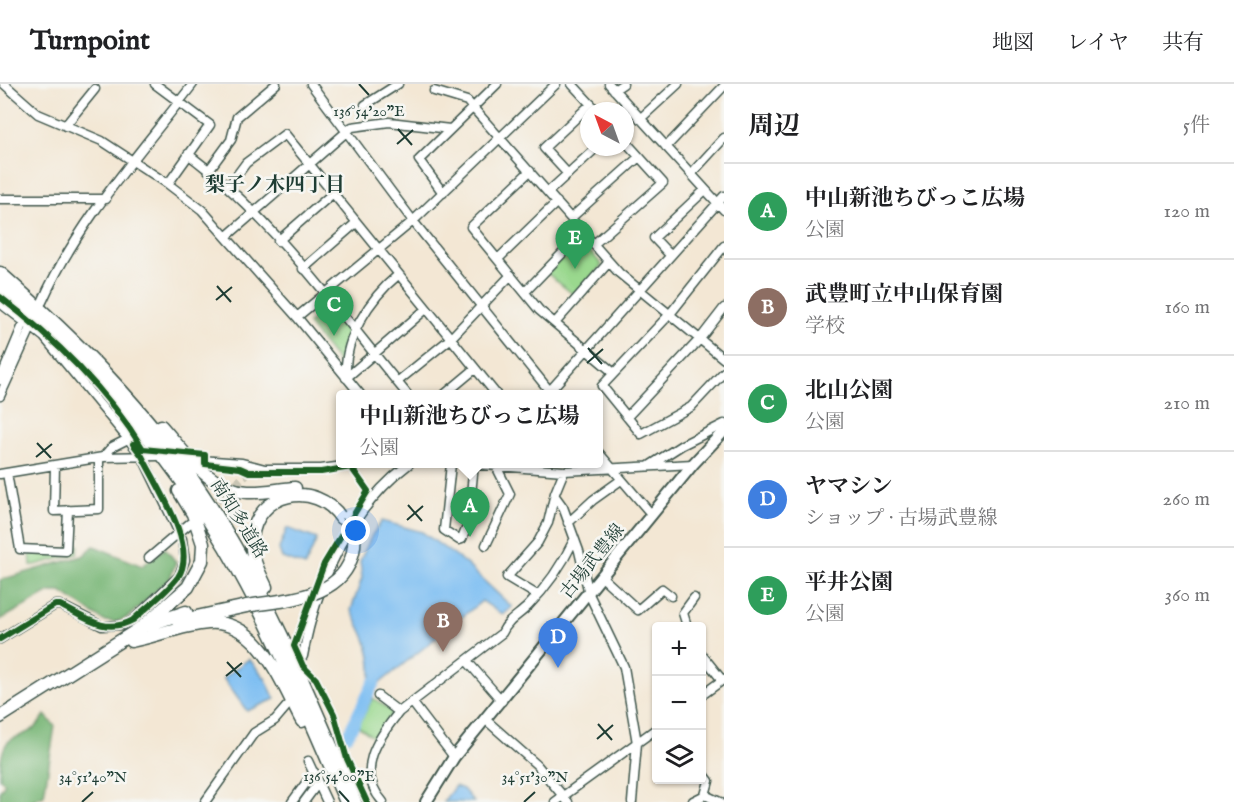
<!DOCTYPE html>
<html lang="ja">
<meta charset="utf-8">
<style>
:root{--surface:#fff;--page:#f6f6f6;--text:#202124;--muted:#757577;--line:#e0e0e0;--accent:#0b8043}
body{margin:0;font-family:"IM FELL English","Noto Serif JP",serif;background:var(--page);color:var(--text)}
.controls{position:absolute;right:18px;bottom:18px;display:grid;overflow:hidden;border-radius:6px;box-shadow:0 2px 4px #0004}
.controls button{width:54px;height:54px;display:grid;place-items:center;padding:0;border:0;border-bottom:2px solid var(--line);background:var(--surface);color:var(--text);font:30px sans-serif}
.compass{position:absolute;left:580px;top:18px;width:54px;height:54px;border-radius:50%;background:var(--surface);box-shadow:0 2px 4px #0004;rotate:319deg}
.you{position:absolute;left:356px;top:447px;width:21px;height:21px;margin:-15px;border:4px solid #fff;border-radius:50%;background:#1a73e8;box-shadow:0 0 0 9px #1a73e833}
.badge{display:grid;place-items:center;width:39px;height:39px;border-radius:50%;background:var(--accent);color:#fff;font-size:20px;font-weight:700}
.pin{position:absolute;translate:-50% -50px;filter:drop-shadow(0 2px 3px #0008)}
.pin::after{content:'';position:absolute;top:32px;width:21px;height:18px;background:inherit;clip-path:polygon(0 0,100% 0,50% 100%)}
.popup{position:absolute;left:336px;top:306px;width:267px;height:78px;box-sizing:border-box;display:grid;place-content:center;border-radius:6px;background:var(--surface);filter:drop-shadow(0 2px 4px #0005);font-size:20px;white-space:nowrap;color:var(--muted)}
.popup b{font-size:22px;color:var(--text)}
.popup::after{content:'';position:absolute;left:50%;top:100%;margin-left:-12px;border:12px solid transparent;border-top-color:var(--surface)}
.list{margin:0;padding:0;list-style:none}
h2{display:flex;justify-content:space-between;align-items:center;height:78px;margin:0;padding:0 24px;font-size:26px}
h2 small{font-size:20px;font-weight:400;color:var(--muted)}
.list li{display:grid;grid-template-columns:39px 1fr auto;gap:18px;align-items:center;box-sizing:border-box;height:96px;padding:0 24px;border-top:2px solid var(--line)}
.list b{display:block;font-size:22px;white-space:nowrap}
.list p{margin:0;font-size:20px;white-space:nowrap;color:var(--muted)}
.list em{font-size:20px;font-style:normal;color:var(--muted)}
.icon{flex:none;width:33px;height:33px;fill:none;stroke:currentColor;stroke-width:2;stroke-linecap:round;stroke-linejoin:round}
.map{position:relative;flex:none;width:724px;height:718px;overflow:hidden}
header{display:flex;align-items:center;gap:36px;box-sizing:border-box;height:84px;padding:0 30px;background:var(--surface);border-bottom:2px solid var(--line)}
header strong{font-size:28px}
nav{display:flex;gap:33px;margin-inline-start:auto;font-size:21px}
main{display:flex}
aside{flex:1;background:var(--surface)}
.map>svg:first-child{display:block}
</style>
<header>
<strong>Turnpoint</strong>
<nav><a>地図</a><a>レイヤ</a><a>共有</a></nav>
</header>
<main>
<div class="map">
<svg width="724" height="718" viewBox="0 0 724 718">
<rect width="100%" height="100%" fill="#f6f6f2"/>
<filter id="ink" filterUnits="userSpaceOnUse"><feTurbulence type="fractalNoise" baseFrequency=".0167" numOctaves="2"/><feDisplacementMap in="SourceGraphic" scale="12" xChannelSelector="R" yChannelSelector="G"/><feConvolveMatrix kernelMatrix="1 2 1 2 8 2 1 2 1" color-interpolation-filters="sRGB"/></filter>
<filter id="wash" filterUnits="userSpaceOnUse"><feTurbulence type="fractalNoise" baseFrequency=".008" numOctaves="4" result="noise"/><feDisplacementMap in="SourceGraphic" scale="24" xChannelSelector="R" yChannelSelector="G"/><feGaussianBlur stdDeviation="1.35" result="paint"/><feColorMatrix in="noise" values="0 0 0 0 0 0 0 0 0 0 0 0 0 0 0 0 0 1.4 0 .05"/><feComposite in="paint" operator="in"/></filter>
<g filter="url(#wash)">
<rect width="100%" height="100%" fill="#f3e7d4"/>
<path fill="#9ad88e" stroke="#5c8a61" stroke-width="1.5" d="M580,156L602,181L575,212L547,189Z
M331,221L351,247L345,279L341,282L308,240Z
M79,461L77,470L31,482L30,466L66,467L70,462Z
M373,614L393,628L376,655L358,642Z"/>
<path fill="#7bb879" stroke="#4d7a56" stroke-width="1.5" d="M94,462L142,482L165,464L176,478L170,494L128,533L116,538L104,537L61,508H50L0,536V496L83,472Z
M45,631L55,642L44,711L29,718H0V707L5,699L0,695C0,634 23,668 45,631Z"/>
<path fill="#7dbef2" stroke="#4e7e93" stroke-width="1.5" d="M382,437L422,448L465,479L512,523L503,531L482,517L380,599L370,597C375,569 363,549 351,526L362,494L360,477L372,451Z
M287,444L317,455L305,482L282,474L279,465Z
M249,575L265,594L275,615L247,627L223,594Z
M455,702L463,705L474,718H443Z"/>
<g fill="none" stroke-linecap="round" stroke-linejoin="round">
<path stroke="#7dbef2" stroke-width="12" d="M348,651L374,598
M297,718L310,699"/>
</g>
</g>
<g filter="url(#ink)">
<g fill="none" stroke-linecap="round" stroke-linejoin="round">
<path stroke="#c9c5b4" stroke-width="8" stroke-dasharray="8 4" stroke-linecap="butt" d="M208,424L249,388"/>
<defs>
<path id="minor" d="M4,0L38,30L102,57L168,100L202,126L297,233L360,310
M155,0L210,41L168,100
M311,0L413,137L552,310
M572,0L597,27
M609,0L724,126
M614,6L623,0
M434,7L467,17L619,189L724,275
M365,21L398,0
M640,35L678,0
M65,42L95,5
M666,63L724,2
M188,70C273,134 340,229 407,310
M209,86L231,56L237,33L276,0
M530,87L471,143L539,226L614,289
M568,90L544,64L591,20
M691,90L724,54
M229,102L246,79L285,50L496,310
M548,108L597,63
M443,109L419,76L497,0
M0,115H106
M571,134L639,73
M227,152L352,43L389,38L450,45
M278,157L332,110
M594,160L663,99L625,57
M724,162L670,230L602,302L641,350L691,323L724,288
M670,171L654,154L705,106
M498,175L557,118
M303,185L356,139
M525,208L583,148
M42,218C78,137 140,69 193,0
M0,219L44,253L142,372L182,455L185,476L179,492L133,536L124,541L102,542L60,521H55L0,555
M297,233L413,137L556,0
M555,239L609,178
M346,293C343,255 370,214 398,191
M346,294L426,225
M0,296L25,236
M397,298L450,255L511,191
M445,310L475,285
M547,310L724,112
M0,312L30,246
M627,333L700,255L724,224
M599,369L652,431
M103,373L112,363L128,355
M200,376L242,379L265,385H321L358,380
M451,380L444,446L459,456L462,455L468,440L474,380
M470,380L564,387L693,380
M55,381L54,427L99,425V375
M649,382L682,361L724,340
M7,389L20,465L66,467L68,426
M0,390L103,373L157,372
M555,412L563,423L579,467L589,510L624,583L637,659L632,718
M568,439L593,416L621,396
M486,461L510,410L495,380
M149,474L189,440
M602,493L638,526L662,505L671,512
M537,511L507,493L538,458L548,439L555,409L564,387
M687,542L683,529L694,514
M702,571L722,596
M303,572C316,500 350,424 409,380
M467,577L502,617
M702,611L724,595
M378,612L399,628
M412,618L454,673
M486,636L537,681L568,718
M308,677L327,718
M702,688L709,697L705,711L720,718
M693,717L705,711
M205,718L254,649L275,636L287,622
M292,718L314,688
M304,718L318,699
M383,718C355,687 377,655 399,628L502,549C508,536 518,532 528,522C546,504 563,479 574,456
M555,718L656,645"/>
<path id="major" d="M426,718L454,673L693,380L724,347"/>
<path id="highway" d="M0,189C75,255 146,325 202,409C266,505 310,612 355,718
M0,201C87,278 165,362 225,463C273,544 308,632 346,718
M161,342C185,369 209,406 248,408C264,409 279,405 295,404
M266,503C259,488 250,472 252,455C256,407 316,396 341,434
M178,537L247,522
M148,541L186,528
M131,557C157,552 182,541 208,539C260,535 282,600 302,637
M0,633L142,543L188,503L202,477L203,460L193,430L179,407"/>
</defs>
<use href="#minor" stroke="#3f564c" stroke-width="11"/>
<use href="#major" stroke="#3f564c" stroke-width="14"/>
<use href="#highway" stroke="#3f564c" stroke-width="15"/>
<use href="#minor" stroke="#fff" stroke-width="8"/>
<use href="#major" stroke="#fff" stroke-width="10"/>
<use href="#highway" stroke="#fff" stroke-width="12"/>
<defs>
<path id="highway-bridge" d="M247,522C286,515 343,515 353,468C356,454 354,445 349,432"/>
</defs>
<use href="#highway-bridge" stroke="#3f564c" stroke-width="15" stroke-linecap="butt"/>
<use href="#highway-bridge" stroke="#fff" stroke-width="12"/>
<defs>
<path id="cycleway" d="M0,213C54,254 108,307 143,365L205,371V380L240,384L249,388H321L351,383L368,407L324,480L294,562L303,582L316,595L334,630L347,675L367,718
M0,555L55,521H60C85,534 106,551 133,536C148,522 166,509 178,493C199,463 156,401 142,372L133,360"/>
</defs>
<use href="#cycleway" stroke="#f6f6f2" stroke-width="10"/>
<use href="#cycleway" stroke="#1b5e20" stroke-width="6"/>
</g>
</g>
<path fill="none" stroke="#1f3d34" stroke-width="2" d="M359,0L369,11M398,45L412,61M397,60L413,46M217,202L231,218M216,216L232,203M588,264L602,280M587,279L603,265M37,359L51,374M36,373L52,360M408,421L422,437M407,436L423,422M227,578L241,593M226,592L242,579M598,640L612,656M597,655L613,641M339,707L349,718M82,718L93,708M524,718L535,708"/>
<g text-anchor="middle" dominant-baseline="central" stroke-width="5" stroke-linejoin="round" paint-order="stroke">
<g font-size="18" fill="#1f3d34" stroke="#f6f6f2">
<text transform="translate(238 435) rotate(58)">南知多道路</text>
<text transform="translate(593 478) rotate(-51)">古場武豊線</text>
</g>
<g font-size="20" font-weight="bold" fill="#1f3d34" stroke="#f6f6f2">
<text x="275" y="101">梨子ノ木四丁目</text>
</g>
</g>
<g font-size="15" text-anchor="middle" fill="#1f3d34" stroke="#f6f6f2" stroke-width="5" stroke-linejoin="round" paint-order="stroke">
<text x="369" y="32">136°54'20"E</text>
<text x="339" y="697">136°54'00"E</text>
<text x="93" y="698">34°51'40"N</text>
<text x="535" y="698">34°51'30"N</text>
</g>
</svg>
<div class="controls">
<button>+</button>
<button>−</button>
<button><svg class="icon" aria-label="layers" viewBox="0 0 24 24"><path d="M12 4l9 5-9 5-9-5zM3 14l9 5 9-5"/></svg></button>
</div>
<svg class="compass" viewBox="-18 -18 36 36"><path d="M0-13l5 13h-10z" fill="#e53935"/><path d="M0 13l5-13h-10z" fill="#757577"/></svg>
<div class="you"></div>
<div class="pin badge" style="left:470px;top:453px;background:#2e9e5b">A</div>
<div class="popup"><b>中山新池ちびっこ広場</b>公園</div>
<div class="pin badge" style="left:443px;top:568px;background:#8d6e63">B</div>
<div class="pin badge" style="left:334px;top:252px;background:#2e9e5b">C</div>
<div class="pin badge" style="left:558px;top:584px;background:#3f7fe0">D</div>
<div class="pin badge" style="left:575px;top:185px;background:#2e9e5b">E</div>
</div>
<aside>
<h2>周辺<small>5件</small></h2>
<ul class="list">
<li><span class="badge" style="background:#2e9e5b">A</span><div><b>中山新池ちびっこ広場</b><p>公園</p></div><em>120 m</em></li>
<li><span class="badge" style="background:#8d6e63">B</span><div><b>武豊町立中山保育園</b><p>学校</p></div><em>160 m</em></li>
<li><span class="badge" style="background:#2e9e5b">C</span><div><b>北山公園</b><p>公園</p></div><em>210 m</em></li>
<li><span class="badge" style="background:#3f7fe0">D</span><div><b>ヤマシン</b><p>ショップ · 古場武豊線</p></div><em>260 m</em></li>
<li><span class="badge" style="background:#2e9e5b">E</span><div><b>平井公園</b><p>公園</p></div><em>360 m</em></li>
</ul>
</aside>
</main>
